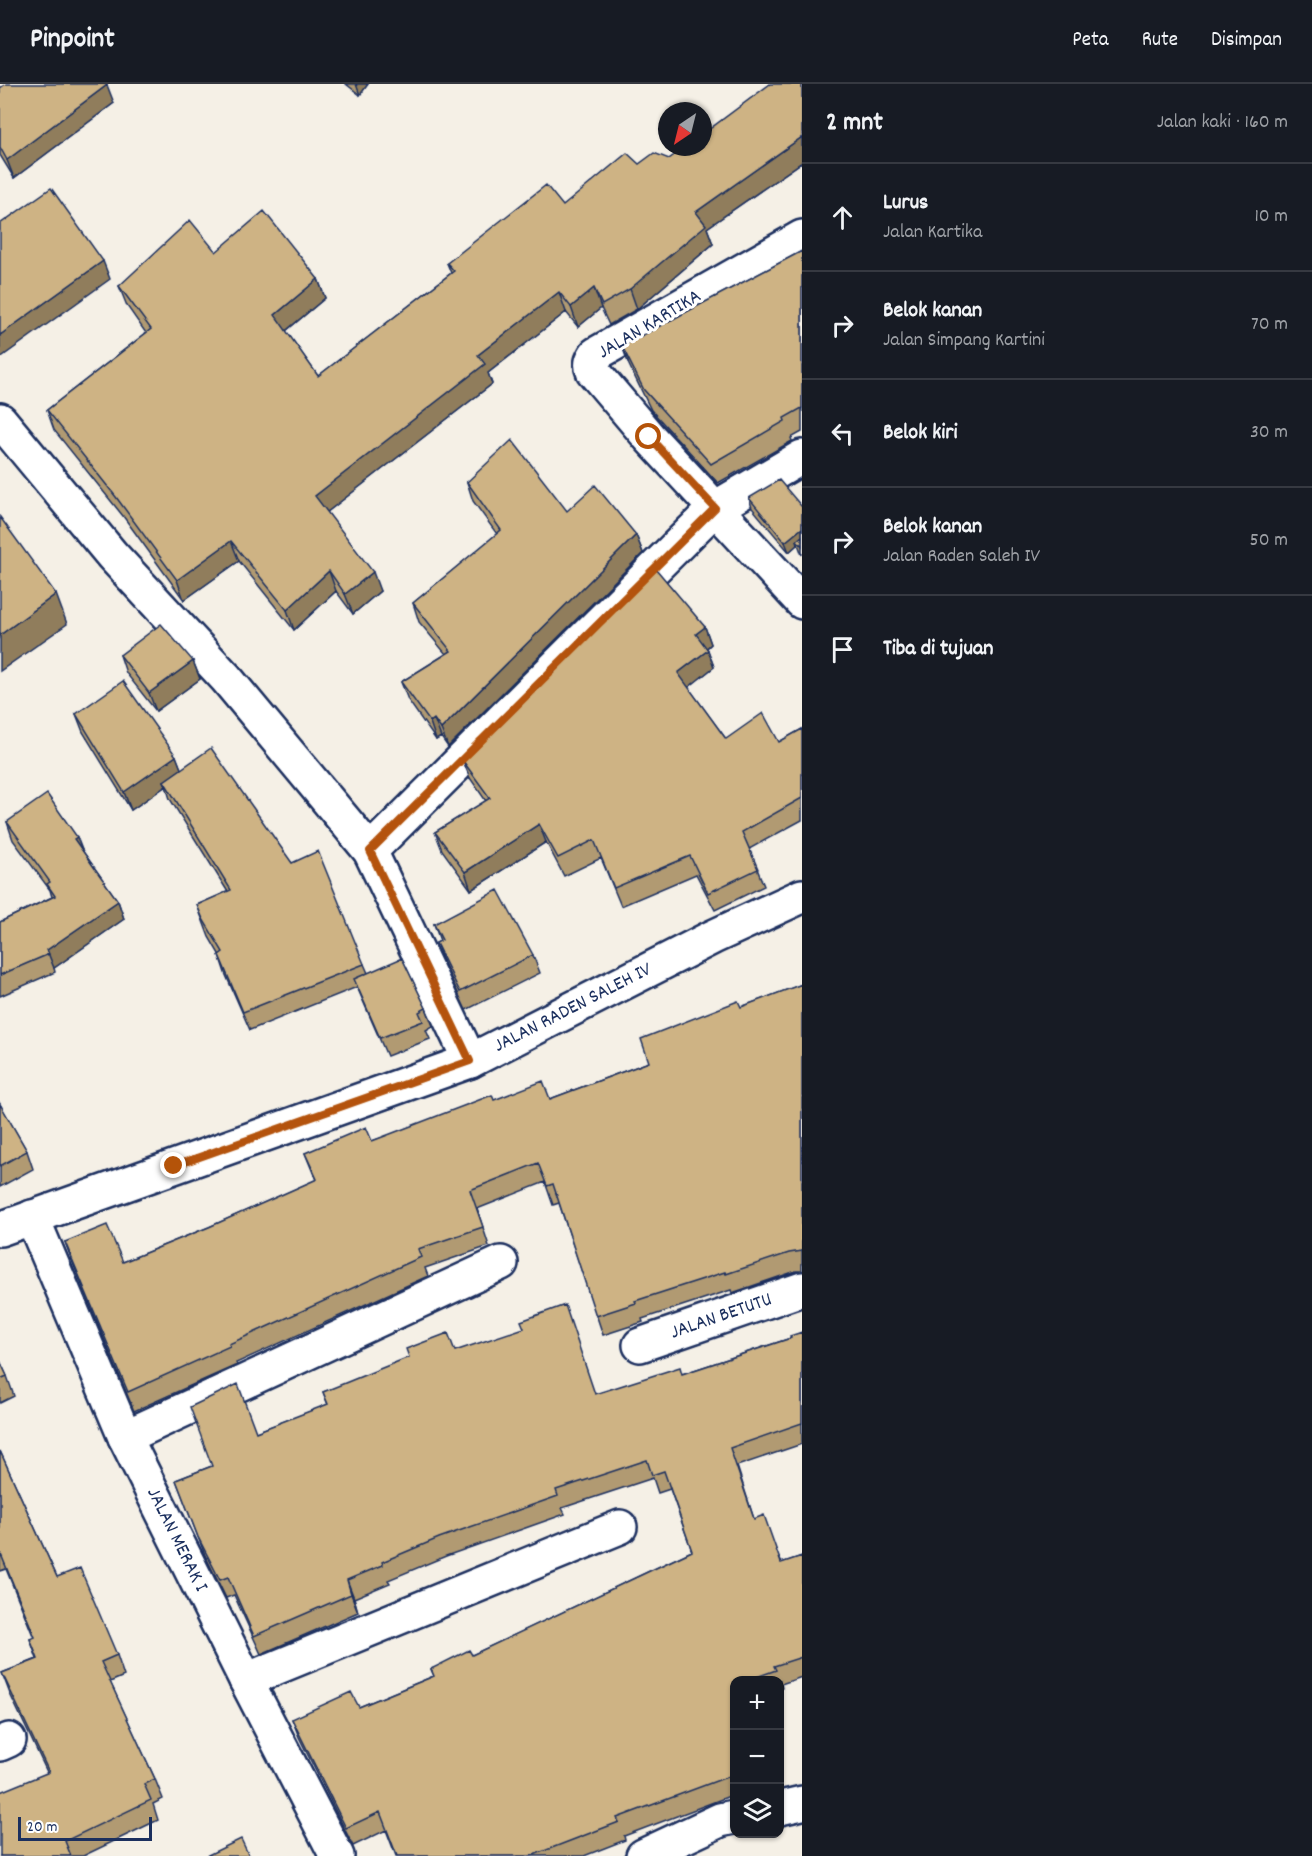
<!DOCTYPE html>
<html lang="id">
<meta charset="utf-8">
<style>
:root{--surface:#171b24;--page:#242831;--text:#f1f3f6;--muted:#9ea1a6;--line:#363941}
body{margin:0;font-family:Dekko,sans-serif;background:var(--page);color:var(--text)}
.controls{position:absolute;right:18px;bottom:18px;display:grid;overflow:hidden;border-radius:12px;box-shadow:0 2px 4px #0004}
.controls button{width:54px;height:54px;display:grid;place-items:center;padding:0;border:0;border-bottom:2px solid var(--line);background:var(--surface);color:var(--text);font:30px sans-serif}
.compass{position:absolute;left:658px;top:18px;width:54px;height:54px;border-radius:50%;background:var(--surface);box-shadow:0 2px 4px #0004;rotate:215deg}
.scale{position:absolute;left:18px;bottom:15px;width:134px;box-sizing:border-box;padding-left:6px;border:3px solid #1b2f5e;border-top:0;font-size:16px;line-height:21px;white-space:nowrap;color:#1b2f5e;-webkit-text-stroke:4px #fff;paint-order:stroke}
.stop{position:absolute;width:18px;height:18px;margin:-14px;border:4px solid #b45309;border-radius:50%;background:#fff}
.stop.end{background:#b45309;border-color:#fff;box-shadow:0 2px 6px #0008}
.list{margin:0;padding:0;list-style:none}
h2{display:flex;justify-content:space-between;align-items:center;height:78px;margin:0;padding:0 24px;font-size:26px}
h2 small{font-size:20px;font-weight:400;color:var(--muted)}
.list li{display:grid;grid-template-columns:39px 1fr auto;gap:18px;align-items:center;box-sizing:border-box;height:108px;padding:0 24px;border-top:2px solid var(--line)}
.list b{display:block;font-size:22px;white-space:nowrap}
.list p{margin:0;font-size:20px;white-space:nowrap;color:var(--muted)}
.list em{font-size:20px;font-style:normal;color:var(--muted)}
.icon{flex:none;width:33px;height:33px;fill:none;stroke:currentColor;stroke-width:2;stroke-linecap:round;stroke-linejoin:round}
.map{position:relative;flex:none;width:802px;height:1772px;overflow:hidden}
header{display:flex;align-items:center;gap:36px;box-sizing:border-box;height:84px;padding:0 30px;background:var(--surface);border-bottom:2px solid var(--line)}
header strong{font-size:28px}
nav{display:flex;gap:33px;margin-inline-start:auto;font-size:21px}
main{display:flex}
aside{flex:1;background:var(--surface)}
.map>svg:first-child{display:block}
</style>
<header>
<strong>Pinpoint</strong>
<nav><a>Peta</a><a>Rute</a><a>Disimpan</a></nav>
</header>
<main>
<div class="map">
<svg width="802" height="1772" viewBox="0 0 802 1772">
<rect width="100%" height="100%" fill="#f5f0e6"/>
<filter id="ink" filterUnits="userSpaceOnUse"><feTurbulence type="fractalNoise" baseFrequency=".0167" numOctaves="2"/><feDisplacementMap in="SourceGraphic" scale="12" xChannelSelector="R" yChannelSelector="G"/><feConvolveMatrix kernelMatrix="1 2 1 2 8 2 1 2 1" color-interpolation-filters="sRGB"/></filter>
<g filter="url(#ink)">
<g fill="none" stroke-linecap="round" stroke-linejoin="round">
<defs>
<g id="minor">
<path d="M802,153L596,270C592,276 590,280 593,287L649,353L802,518"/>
<path d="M0,336L112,471L226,594L370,767L470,977"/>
<path d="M370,767L715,424L802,373"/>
<path id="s1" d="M32,1133L125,1353L246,1596L337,1772"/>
<path id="s2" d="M0,1145L470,977L713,853L802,812"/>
<path id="s3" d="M640,1261L802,1205"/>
<path d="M125,1353L501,1179"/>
<path d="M246,1596L620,1443"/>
<path d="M0,1660L9,1656"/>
<path d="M780,1724L802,1719"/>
<path d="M643,1772L720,1736L734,1733"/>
</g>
</defs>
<use href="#minor" stroke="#1b2f5e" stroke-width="38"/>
<use href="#minor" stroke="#fff" stroke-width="33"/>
</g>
<path fill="#b19a72" stroke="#1b2f5e" stroke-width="1.5" d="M346,0H368L360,11Z
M802,0V78L707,144L713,160L637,225L609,241L601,224L578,243L566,228L488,289L492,300L327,428L380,507L353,530L336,507L294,546L239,477L184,516L123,432L54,346L47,326L146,249L127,222L119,202L216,168L318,195L325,214L286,247L318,292L451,189L447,179L563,122L639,80L669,75Z
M0,4L114,19L14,94L0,71Z
M802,167V348L791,354L792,357L718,399L651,326L629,281L622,262Z
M467,398L567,427L636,451L643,469L448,663L441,653L436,656L408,616L401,598L446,570L419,538L413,519L497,450L473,417Z
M749,414L802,423V471L798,460L789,468L752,424Z
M705,543L711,560L707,564L714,583L688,603L726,655L779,658L802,645V736L749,765L764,802L715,826L696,790L621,822L601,774L564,792L546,758L471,806L442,766L435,748L486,717L470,694L463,677Z
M120,571L193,577L200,595L156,627L126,589Z
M76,630L176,672L181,685L292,779L364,880L368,889L426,924L433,942L426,946L430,955L387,972L357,903L250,946L225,889L219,871V870L209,853L197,821L228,808L170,715L166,702L131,726L83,648Z
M7,738L82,766L118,817L124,835L54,884L55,888L0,912V838L52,813L50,806L13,756Z
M434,840L533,871L540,889L466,926L443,877L436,859L440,857Z
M802,900V1187H796L732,1209L731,1206L642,1235L643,1238L603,1251L559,1119L553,1121L545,1098L477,1125L489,1162L425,1184L428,1192L236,1279L237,1281L134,1327L72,1177L65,1158L123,1178L209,1143L316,1096L305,1069L372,1057L494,1016L550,1015L649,978L741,923Z
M0,1020L27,1067L33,1085L0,1103Z
M802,1248V1360L737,1382L754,1435L782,1479L802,1472V1593L781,1600L782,1604L780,1605V1596H735V1710L624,1752L625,1756L584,1772H396L386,1746L353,1762L299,1653L292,1635L359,1623L434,1592L431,1585L472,1571L692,1467L670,1405L658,1409L653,1394L562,1424L565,1430L446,1472L388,1496L390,1499L354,1514L358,1528L261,1570L234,1511L226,1514L205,1471L176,1396L212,1382L256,1348L328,1321L323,1308L455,1267L595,1310L682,1290L791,1254Z
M0,1277L7,1292L14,1312L0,1319Z
M0,1367L57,1493L117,1571L124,1592L110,1598L155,1695L163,1715L153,1720L158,1736L83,1772H0L47,1688L10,1610L2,1589L37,1575L30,1555L34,1554L6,1485L0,1487Z"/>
<path fill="#907d5c" stroke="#1b2f5e" stroke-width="1.5" d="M356,0H368L360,11Z
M107,1L114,19L14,94L7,76Z
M802,53V78L707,144L713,160L637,225L630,205L696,128Z
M103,177L110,195L0,274V251Z
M318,195L325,214L282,250L275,231Z
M594,204L601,224L578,243L571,223Z
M559,208L566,228L488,289L492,300L322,432L315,412L478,271Z
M802,444V457L797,456L798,460L789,468L785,458Z
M636,451L643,469L448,663L441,645Z
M231,457L239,477L184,516L177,496Z
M329,487L336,507L294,546L287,526Z
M373,488L380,507L353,530L345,510Z
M56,510L67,540L0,587V551Z
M705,543L711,560L702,568L696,550Z
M708,566L714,583L684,607L678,589Z
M193,577L200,595L156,627L149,609Z
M434,635L441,653L436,656L430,638Z
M176,672L183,690L164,697L166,702L131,726L124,708Z
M539,740L546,758L471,806L465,788Z
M77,753L84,771L74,755Z
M118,817L124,835L54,884L47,866Z
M347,1496L354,1514L358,1528L351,1510Z"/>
<path fill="#ceb384" stroke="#1b2f5e" stroke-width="1.5" d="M6,0H107V1L7,76L0,63V4Z
M770,0H802V53L696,128L706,141L630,205L602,221L594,204L571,223L559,208L478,271L485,280L315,412L373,488L345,510L329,487L287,526L231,457L177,496L116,413L47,326L151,245L119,202L190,136L216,168L264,127L318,195L275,231L318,292L454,187L447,179L546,101L563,122L627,69L639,80L654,69L669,75L685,63H703V50Z
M51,104L103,177L0,251V140Z
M802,167V324L784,334L785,337L711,380L644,306L622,262Z
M512,356L567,427L595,401L636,451L441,645L434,635L430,638L401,598L451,567L413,519L501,446L467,398Z
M779,396L802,423V444L785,458L749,414Z
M0,433L56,510L0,551Z
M802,452V462L797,456Z
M656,485L705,543L696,550L708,566L678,589L726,655L763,629L779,658L802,645V714L742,748L758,785L708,809L690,772L614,804L594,756L558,774L539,740L465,788L435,748L490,714L463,677Z
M161,540L193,577L149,609L120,571Z
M123,597L176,672L124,708L76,630Z
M211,664L292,779L318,767L364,880L243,928L219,871L223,868L203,835L197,821L231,806L164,697Z
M47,710L77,753L74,755L118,817L47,866L49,870L0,891V838L55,812L47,800L50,798L7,738Z
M498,806L533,871L460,908L436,859L442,856L434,840Z
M402,874L426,924L419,928L423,937L380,954L354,895Z
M802,900V1167L789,1169L726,1190L725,1188L635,1217L636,1219L596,1232L553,1100L547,1102L538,1079L470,1106L483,1143L418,1165L421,1173L229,1260L230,1262L128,1308L65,1158L107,1141L123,1178L209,1143L317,1095L305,1069L366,1043L372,1057L492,1011L494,1016L543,997L550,1015L649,978L641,955L738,917L741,923Z
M0,1020L27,1067L0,1082Z
M565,1221L595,1310L680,1283L682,1290L791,1254L790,1252L802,1248V1339L730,1364L754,1435L764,1431L781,1479L802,1472V1573L774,1582L776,1586L748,1596H735V1602H733L735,1608V1690L617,1734L619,1738L531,1772H397L380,1728L346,1744L292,1635L351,1608L359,1623L434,1592L431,1585L469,1566L472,1571L692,1467L664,1387L652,1391L647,1376L556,1406L558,1412L439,1454L382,1478L383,1481L347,1496L351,1510L254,1552L228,1493L220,1496L198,1453L176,1396L212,1382L190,1323L238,1300L256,1348L328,1320L323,1308L409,1273L406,1265L448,1249L455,1267L524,1244L521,1237Z
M0,1277L7,1292L0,1295Z
M0,1367L57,1493L80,1484L117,1571L101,1578L155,1695L144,1700L151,1716L65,1757L71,1772H0V1708L49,1688L2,1589L38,1575L30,1555L35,1553L0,1468Z
M241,1755L249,1772H206Z"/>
</g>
<g fill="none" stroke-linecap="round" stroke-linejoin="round" filter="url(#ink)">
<path stroke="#b45309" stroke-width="8" d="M174,1082L470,977L370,767L715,424L649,353"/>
</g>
<g text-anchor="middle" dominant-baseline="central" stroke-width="6" stroke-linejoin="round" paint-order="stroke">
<g font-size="20" fill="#1b2f5e" stroke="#fff">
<text transform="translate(650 241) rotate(-31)">JALAN KARTIKA</text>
<text stroke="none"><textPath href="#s2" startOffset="615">JALAN RADEN SALEH IV</textPath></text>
<text stroke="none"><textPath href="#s3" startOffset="86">JALAN BETUTU</textPath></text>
<text stroke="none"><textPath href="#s1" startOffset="354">JALAN MERAK I</textPath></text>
</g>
</g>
</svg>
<div class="controls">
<button>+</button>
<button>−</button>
<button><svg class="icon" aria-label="layers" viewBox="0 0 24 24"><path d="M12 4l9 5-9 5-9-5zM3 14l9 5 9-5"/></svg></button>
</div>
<svg class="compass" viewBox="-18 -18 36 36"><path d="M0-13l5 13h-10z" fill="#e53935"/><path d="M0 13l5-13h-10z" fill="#9ea1a6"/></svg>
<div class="scale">20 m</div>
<div class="stop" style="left:649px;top:353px"></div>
<div class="stop end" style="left:174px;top:1082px"></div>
</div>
<aside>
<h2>2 mnt<small>Jalan kaki · 160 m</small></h2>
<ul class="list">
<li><svg class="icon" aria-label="ahead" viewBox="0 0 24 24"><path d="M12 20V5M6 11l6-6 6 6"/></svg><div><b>Lurus</b><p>Jalan Kartika</p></div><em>10 m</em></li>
<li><svg class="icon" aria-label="right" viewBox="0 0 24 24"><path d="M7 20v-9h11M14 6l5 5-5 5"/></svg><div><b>Belok kanan</b><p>Jalan Simpang Kartini</p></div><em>70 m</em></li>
<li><svg class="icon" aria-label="left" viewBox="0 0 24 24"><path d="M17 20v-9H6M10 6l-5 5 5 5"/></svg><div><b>Belok kiri</b></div><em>30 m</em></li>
<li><svg class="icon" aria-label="right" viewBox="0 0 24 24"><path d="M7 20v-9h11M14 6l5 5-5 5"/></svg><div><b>Belok kanan</b><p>Jalan Raden Saleh IV</p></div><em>50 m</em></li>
<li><svg class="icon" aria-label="arrive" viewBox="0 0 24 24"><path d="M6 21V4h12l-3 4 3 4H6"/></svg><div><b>Tiba di tujuan</b></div></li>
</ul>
</aside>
</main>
